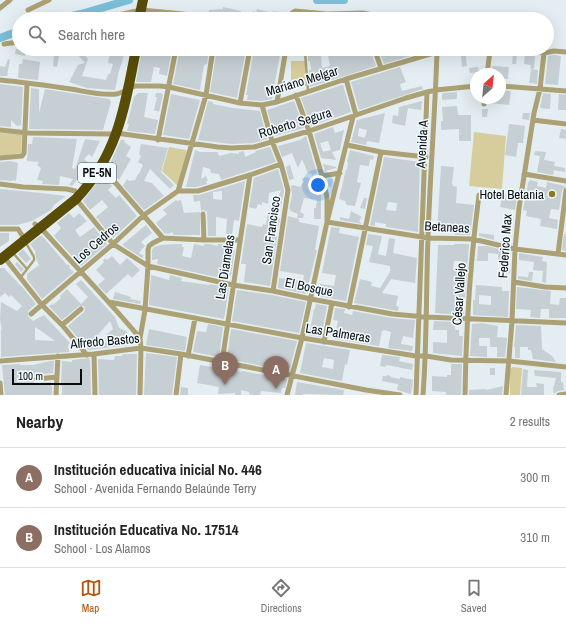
<!DOCTYPE html>
<meta charset="utf-8">
<style>
:root{--surface:#fff;--page:#f6f6f6;--text:#222;--muted:#767676;--line:#e0e0e0;--accent:#b45309}
body{margin:0;font-family:"Archivo Narrow",sans-serif;background:var(--page);color:var(--text)}
.compass{position:absolute;left:470px;top:68px;width:36px;height:36px;border-radius:50%;background:var(--surface);box-shadow:0 4px 16px #0002;rotate:27deg}
.scale{position:absolute;left:12px;bottom:10px;width:70px;box-sizing:border-box;padding-left:4px;border:2px solid #090c0d;border-top:0;font-size:11px;line-height:14px;white-space:nowrap;color:#090c0d;-webkit-text-stroke:3px #f1fbff;paint-order:stroke}
.you{position:absolute;left:318px;top:185px;width:14px;height:14px;margin:-10px;border:3px solid #fff;border-radius:50%;background:#1a73e8;box-shadow:0 0 0 6px #1a73e833}
.badge{display:grid;place-items:center;width:26px;height:26px;border-radius:50%;background:var(--accent);color:#fff;font-size:13px;font-weight:700}
.pin{position:absolute;translate:-50% -33px;filter:drop-shadow(0 1px 2px #0008)}
.pin::after{content:'';position:absolute;top:21px;width:14px;height:12px;background:inherit;clip-path:polygon(0 0,100% 0,50% 100%)}
.list{margin:0;padding:0;list-style:none}
h2{display:flex;justify-content:space-between;align-items:center;height:52px;margin:0;padding:0 16px;font-size:17px}
h2 small{font-size:13px;font-weight:400;color:var(--muted)}
.list li{display:grid;grid-template-columns:26px 1fr auto;gap:12px;align-items:center;box-sizing:border-box;height:60px;padding:0 16px;border-top:1px solid var(--line)}
.list b{display:block;font-size:15px;white-space:nowrap}
.list p{margin:0;font-size:13px;white-space:nowrap;color:var(--muted)}
.list em{font-size:13px;font-style:normal;color:var(--muted)}
.icon{flex:none;width:22px;height:22px;fill:none;stroke:currentColor;stroke-width:2;stroke-linecap:round;stroke-linejoin:round}
.map{position:relative;flex:none;width:566px;height:395px;overflow:hidden}
.search{position:absolute;background:var(--surface);box-shadow:0 4px 16px #0002;left:12px;right:12px;top:12px;height:44px;display:flex;align-items:center;gap:10px;box-sizing:border-box;padding:0 14px;border-radius:22px;color:var(--muted);font-size:15px}
.sheet{height:172px;background:var(--surface)}
nav{display:flex;justify-content:space-around;align-items:center;box-sizing:border-box;height:56px;border-top:1px solid var(--line);background:var(--surface);font-size:11px;color:var(--muted)}
nav a{display:grid;justify-items:center;gap:2px}
nav .on{color:var(--accent)}
.map>svg:first-child{display:block}
</style>
<div class="map">
<svg width="566" height="395" viewBox="0 0 566 395">
<rect width="100%" height="100%" fill="#e4eef2"/>
<path fill="#d7cc9b" d="M291,61H305L306,86H291Z
M474,132L506,136L502,189L469,186Z
M0,133L22,134L21,153L0,156Z
M169,147L186,150L187,152L178,186L162,171Z
M512,367L522,368L520,395H510V370Z"/>
<g fill="none" stroke-linecap="round" stroke-linejoin="round">
<path stroke="#7abed7" stroke-width="8" d="M317,0H344
M57,19L81,14L129,0
M0,38L19,31"/>
</g>
<path fill="#c6cfd3" fill-rule="evenodd" d="M223,7L241,11L239,19H221L208,14L209,10L223,9Z
M257,9L272,13L273,11L287,13L285,19H251L253,11L256,12Z
M419,14H428V19H419Z
M16,49H26L25,56L15,54Z
M111,49H126L119,71L115,90L87,88L69,82L78,65L85,63L77,54L81,51L88,59L82,76L106,80L108,74H110L113,64L108,63Z
M142,49H172L167,76L159,74L160,68L154,67L151,82H136Z
M180,49H209L207,64L204,65L200,90L173,84Z
M217,49H246L237,98L210,92Z
M254,49H281L272,99L262,101L247,100L248,95H246Z
M378,49H433L384,64Z
M355,52L367,56L372,55L376,66L310,87L309,70H311L310,61H308V56L321,55L322,68L330,66L328,56Z
M513,53H517L516,64H512Z
M54,54L59,56L57,67L53,66Z
M525,54L535,56L534,69L530,68L531,65L524,64Z
M554,55L561,56L558,85L545,84L548,56Z
M461,56H466L467,66L462,67Z
M8,59L10,60L7,76H0V66L5,67Z
M23,59L40,62L38,80L18,78L19,64H22Z
M492,66L509,67L508,79L500,78V74H491Z
M400,67L406,82L400,84L402,91L422,86L423,89L359,110L351,82Z
M478,67L479,72L470,73L469,68Z
M531,69L538,70L537,84L529,83Z
M0,84L23,87L21,125L17,126L11,120V127L0,126Z
M342,85H343L351,112L311,126L301,98Z
M31,88L39,89V113L45,89L109,99L111,102L103,130L29,129Z
M500,90L511,91L509,105L489,103V98H500Z
M457,92V99L442,100V93Z
M138,93H148L144,117L158,120L155,134L127,131L129,124H127L134,97Z
M156,93H161L163,95L159,112L154,110L157,97H155Z
M543,93L551,94L550,109L540,108Z
M171,94L200,100L189,139L163,135Z
M559,94L566,95V110H558Z
M208,101L213,102V104L233,108L260,111L267,139L253,143L231,144L198,140Z
M294,101L304,128L275,136L267,110Z
M422,101L421,110L408,108L405,126L392,123L393,115L398,116L399,107Z
M457,106L458,115H471V141H459V129L441,130V121H443L442,107Z
M482,109H488L487,117H482Z
M385,113L379,143L367,141L366,145L351,142L357,120ZM359,128L367,130L365,138L358,136Z
M523,113H530L529,120L522,119Z
M509,124L525,126L523,143H518L516,157L505,155Z
M333,127L335,133L344,130L340,150L332,152L336,160L321,158L314,134ZM328,141L331,150L323,152L320,143Z
M561,129L566,130V139L559,138Z
M306,136L317,173L312,176L311,173L308,174L302,159L298,168L292,153L282,157L278,146L300,140Z
M33,137L77,139L72,168L75,169L85,139L100,141L92,157L89,154L84,159L89,163L82,176H80L72,186L69,185L73,179L60,176L59,185L42,184L43,181L37,180L41,168L37,165L39,162L27,161L28,144H32Z
M121,140H125L124,142L131,147L126,156L131,159L119,180L108,168Z
M141,144L168,148L161,172L174,185L170,189L150,169L144,181L152,183L164,196L144,210L123,186L127,179L129,181L135,180L138,174H139L143,165L138,162L141,156L139,154Z
M270,147L276,162L221,180L219,174L211,173L210,169L203,167L201,179L206,176L208,181H206L207,184L197,187H186L195,150L200,152H218L219,156L231,153L239,154V152L244,151L245,157L256,152L255,151Z
M350,150L374,156L373,160L370,159L369,166L360,165L357,182L361,183L355,206L347,205L345,201L339,199L346,169L347,170L348,162H347Z
M535,151L546,152L544,160L555,162L554,166L565,168V172L554,170L553,175L537,172L540,156L534,155Z
M384,157L420,162L418,232L386,227V224L375,222V226L370,225ZM388,202L397,203L396,211L386,210Z
M10,161L18,163L16,181L13,180L12,181L0,180V162Z
M323,164L336,167V168L325,171Z
M290,165L294,179L289,180L286,167Z
M441,166L454,167L452,183L453,186L457,187L456,203L474,205L470,235H455V233L437,231Z
M278,169L284,190L281,207L275,206L281,190L269,193L268,204L262,202V205L258,204L256,209L249,207L254,178Z
M102,176L112,186L108,190L116,198L119,195L137,216L113,238L96,217L108,207L102,200L90,210L83,201Z
M306,177L320,183L321,191V219H314V208H316L317,200L304,198L300,212L304,214L303,218H297L298,214L290,211L291,209H289L292,195L291,186L293,185L300,187L304,182L302,179Z
M330,179L333,180L331,187H329L327,180Z
M530,180L538,182L537,186L546,188L547,182L565,186L562,190L559,210L551,209L549,218L558,220L557,229L540,226L541,219L526,216L527,211L523,210L528,183Z
M245,181L239,221L234,220L232,234H226L227,219L216,217V236H208L207,212L204,210L201,211L200,201L194,202L193,195H199ZM222,191V200L213,199V192Z
M0,189L32,192L66,196L54,205L51,210L32,221L17,225H0Z
M503,193L517,196L515,210L500,207Z
M364,198H367L365,209L360,208Z
M176,200L177,201L181,200L184,213L200,212V235H173V232L168,234L166,233L165,234L156,223L167,214L163,210Z
M351,211L362,217L359,221L362,224L340,220V217L349,219Z
M268,212L278,214L277,218L280,219L278,228L276,227L275,236L277,237L270,286L244,282L246,264H241L247,224L262,227L263,224L266,225Z
M69,213L74,218L79,213L87,221L75,230L80,237L94,227L107,244L81,266L54,236L61,228L57,223Z
M288,216L299,219V222L319,226L315,250H317L306,294L278,288L279,278L303,281L304,275L280,271Z
M146,225L152,233L141,242L145,246L139,253L144,256L142,258L122,245Z
M331,227L340,228L339,233L359,237L346,301L317,296L320,284L334,286L336,275L322,273Z
M0,233H9V241L0,247Z
M479,233L494,235V240L479,236Z
M368,234L382,236L378,254L386,256L389,238L395,239L393,253L417,258L415,283L391,279L382,293L398,296L396,306L399,307L398,311L354,303L360,279L372,282L371,286L380,288L390,272V266L369,262L373,246L366,245Z
M564,234H566V251L562,250Z
M40,236L43,237L67,265L68,264L71,267H68L74,272L42,299L27,279V274L39,265L37,261L35,253L36,252L30,244Z
M176,244H182V247H184L182,256L191,258L194,244L204,246V244H210L218,246V244H230V249L235,250L231,276L226,275L225,279L157,264L158,259L152,260V250L154,247L161,245Z
M454,244H469L465,298L461,297L460,309H464V315L435,313L438,245H454ZM454,261H462L461,271L453,270Z
M478,246H487L503,250V263H499L498,254L488,253V261H477Z
M23,249L31,259L26,263L18,254Z
M519,253L543,257L542,261L547,262L546,283L542,282L543,271L533,270L534,262L519,260Z
M112,256L120,265L127,258L140,270L132,278L128,274L106,294L98,285L105,279L96,270L104,262L103,261L105,258L107,260Z
M17,262L24,269L21,272L15,264Z
M502,267L510,268V273L501,272Z
M0,268H4L24,289L36,304L28,311V316L33,321L44,315L70,343L68,345L69,352L1,357V329L2,330L0,319L1,302L17,311L22,306L11,295L9,297L5,293L0,297ZM35,327L41,331L55,341L35,340Z
M529,272H533L532,281L518,279V276L528,277Z
M151,275L169,280L170,275L182,278L181,281L209,285V284L229,288L224,319L149,305Z
M81,280L115,317L119,328L127,331L129,345L88,350L68,326L84,312L85,309L84,306H79L62,320L49,306L52,304L53,305L61,298L60,296L67,289L81,304L88,297L76,284ZM110,321L113,329L106,335L107,342L90,344Z
M476,285L502,287V291H509L508,317L473,315V300H475ZM479,295L491,296V305L479,304Z
M517,287L551,291L550,304L559,305L560,298H566V318H549V309H541L540,318L530,317L531,310L516,309Z
M237,290L272,295L306,302L299,333L232,321Z
M115,292L131,297L130,299L141,301L140,304L113,299Z
M316,304L327,306L321,337L309,335L314,309H315Z
M335,308L345,309L344,313L352,315L353,311L392,318L415,320L413,338L403,336L401,344L413,346L412,351L388,348L391,332L384,330L382,331L379,346L334,339L338,321L333,320Z
M434,321L455,322V330H459V336H463L462,356L433,353V342L447,343V330H433Z
M482,323L498,326L497,337L507,338L505,357H497V347H490V338H479V346H487V357L470,356L472,324Z
M208,324L223,327L219,357L193,352L197,331L206,332Z
M516,325L541,326L542,349L552,356L556,362L533,359L531,350H528V347H520V358H515V347H514Z
M149,329L187,337L185,351L146,345Z
M231,329L297,341L290,368L277,366V369L227,359Z
M306,343L350,350L347,365L345,364L342,381L300,373ZM324,358L334,360L333,369L322,367Z
M146,353L177,357L172,395H144Z
M123,354H137L136,395H99L98,359L114,360L115,356H122Z
M382,355L400,357L399,361L413,364L412,370L392,366L386,365V367L380,366Z
M89,358L90,360L91,395H62V386H61L62,361L72,362V360Z
M50,361H54L53,373L35,375L32,379L33,382L36,383L51,382V386H52V395H5L2,365L20,364V365H33Z
M451,364H462L461,395H446V392L432,391V376L447,377V375H451Z
M200,365L223,369V368L241,372L242,371L287,379L285,388H282L281,393L261,391L260,395H250L249,392L241,390V395H235V393L218,394L219,387L197,383Z
M490,368H495V375H490Z
M523,369L528,370L527,387H537L536,383L544,384V395H521Z
M534,370L561,372V382H563L564,390L558,391L554,394L553,389L556,378L535,376Z
M387,375L391,376L390,377L400,379V377L413,380L411,394L397,390L398,384L382,381L383,376H387Z
M297,382L344,390L343,395L303,394V395H295Z
M503,386L502,395H469V390L486,389V390Z
M181,387L188,388V395H180Z"/>
<g fill="none" stroke-linecap="round" stroke-linejoin="round">
<path stroke="#aba174" stroke-width="2.5" d="M432,18L433,19
M305,52L308,91
M13,253L27,269
M21,277L34,260V257L26,243"/>
<path stroke="#aba174" stroke-width="5" d="M0,8L10,0
M28,10L49,0
M100,19L141,10L183,14L212,19
M289,19L292,13L295,11L327,14L363,13L373,15V19
M4,44L19,42
M56,49L64,51L74,49
M372,49L375,51L381,68
M518,49L544,53L554,51L566,52
M286,53L345,49
M487,74L490,51
M346,79L356,115
M0,80C21,82 43,85 64,88C81,90 99,96 116,94C123,93 128,88 135,86H160L169,87L240,103L262,105L277,102L346,79L437,52L447,53L515,49
M500,86L566,91
M296,95L309,131L322,176L327,197V222L428,238L473,239L515,249L566,255
M277,102L286,49
M240,103L250,49
M484,104V98
M262,105L272,141L281,164L288,190L273,291
M533,120L566,124
M0,130L29,133L111,134
M116,133L218,147L231,148L254,147L309,131L406,98L427,92L436,90L476,86
M158,140L176,49
M347,145L381,152L426,157
M0,158L22,156L24,153L27,83
M101,166L163,238L204,240H240
M524,174L566,181
M322,176L340,173
M0,184L23,187L67,189L75,191
M178,191L206,95L213,49
M178,191H198L250,175L281,164
M76,199L113,244L148,266L233,285L273,291L311,299L392,314L426,317L566,323
M203,214L204,240
M35,224L41,228C74,265 108,300 140,338
M0,229H18L25,240
M558,254L566,190
M4,257L42,305L62,325L87,355
M514,282L545,287L566,288
M109,302L302,338L416,356H426L451,360L509,361L566,367
M349,307L381,152
M31,314L113,244L144,215L178,191
M62,325L81,309
M324,342L332,303
M94,354L95,395
M188,356L195,318
M0,361L94,354L141,348L181,354L366,390L400,395
M222,362L250,175
M36,379L57,377
M0,383L1,395
M56,395L58,356
M140,395L141,348L140,338L145,310L148,266V250L149,246L153,243L163,238
M176,395L181,354
M287,395L302,338L327,222L353,117
M416,395L427,92
M423,395C427,342 426,290 428,237C430,175 435,114 437,52
M465,395C466,328 470,262 479,195
M506,395L512,321L515,249L519,208L534,113L540,89L544,53
M559,395L566,394"/>
<path stroke="#594c07" stroke-width="10" d="M139,19L143,0
M0,260L76,199C118,155 125,106 136,49"/>
</g>
<circle fill="#8c7a1f" stroke="#f1fbff" stroke-width="1.5" cx="552" cy="194" r="4"/>
<g text-anchor="middle" dominant-baseline="central" stroke-width="3" stroke-linejoin="round" paint-order="stroke">
<rect fill="#f1fbff" stroke="#4f5456" stroke-width="1" x="78" y="163" width="38" height="20" rx="3"/>
<g font-size="12" font-weight="bold" fill="#090c0d">
<text x="97" y="173">PE-5N</text>
</g>
<g font-size="13" fill="#090c0d" stroke="#f1fbff">
<text transform="translate(302 81) rotate(-17)">Mariano Melgar</text>
<text transform="translate(295 123) rotate(-17)">Roberto Segura</text>
<text transform="translate(422 144) rotate(-87)">Avenida A</text>
<text transform="translate(447 227) rotate(3)">Betaneas</text>
<text transform="translate(271 230) rotate(-82)">San Francisco</text>
<text transform="translate(96 243) rotate(-41)">Los Cedros</text>
<text transform="translate(505 246) rotate(-86)">Federico Max</text>
<text transform="translate(225 267) rotate(-81)">Las Diamelas</text>
<text transform="translate(309 287) rotate(12)">El Bosque</text>
<text transform="translate(459 294) rotate(-86)">César Vallejo</text>
<text transform="translate(338 333) rotate(9)">Las Palmeras</text>
<text transform="translate(105 341) rotate(-5)">Alfredo Bastos</text>
</g>
<g font-size="13" fill="#090c0d" stroke="#f1fbff" text-anchor="end">
<text x="544" y="194">Hotel Betania</text>
</g>
</g>
</svg>
<svg class="compass" viewBox="-18 -18 36 36"><path d="M0-13l5 13h-10z" fill="#e53935"/><path d="M0 13l5-13h-10z" fill="#767676"/></svg>
<div class="scale">100 m</div>
<div class="you"></div>
<div class="pin badge" style="left:276px;top:389px;background:#8d6e63">A</div>
<div class="pin badge" style="left:225px;top:385px;background:#8d6e63">B</div>
<div class="search"><svg class="icon" aria-label="search" viewBox="0 0 24 24"><circle cx="10" cy="10" r="6"/><path d="M15 15l6 6"/></svg>Search here</div>
</div>
<section class="sheet">
<h2>Nearby<small>2 results</small></h2>
<ul class="list">
<li><span class="badge" style="background:#8d6e63">A</span><div><b>Institución educativa inicial No. 446</b><p>School · Avenida Fernando Belaúnde Terry</p></div><em>300 m</em></li>
<li><span class="badge" style="background:#8d6e63">B</span><div><b>Institución Educativa No. 17514</b><p>School · Los Alamos</p></div><em>310 m</em></li>
</ul>
</section>
<nav>
<a class="on"><svg class="icon" aria-label="map" viewBox="0 0 24 24"><path d="M3 6l6-2 6 2 6-2v14l-6 2-6-2-6 2zM9 4v14M15 6v14"/></svg>Map</a>
<a><svg class="icon" aria-label="directions" viewBox="0 0 24 24"><path d="M12 3l9 9-9 9-9-9zM9 14v-3h6M13 9l2 2-2 2"/></svg>Directions</a>
<a><svg class="icon" aria-label="saved" viewBox="0 0 24 24"><path d="M7 4h10v16l-5-4-5 4z"/></svg>Saved</a>
</nav>
